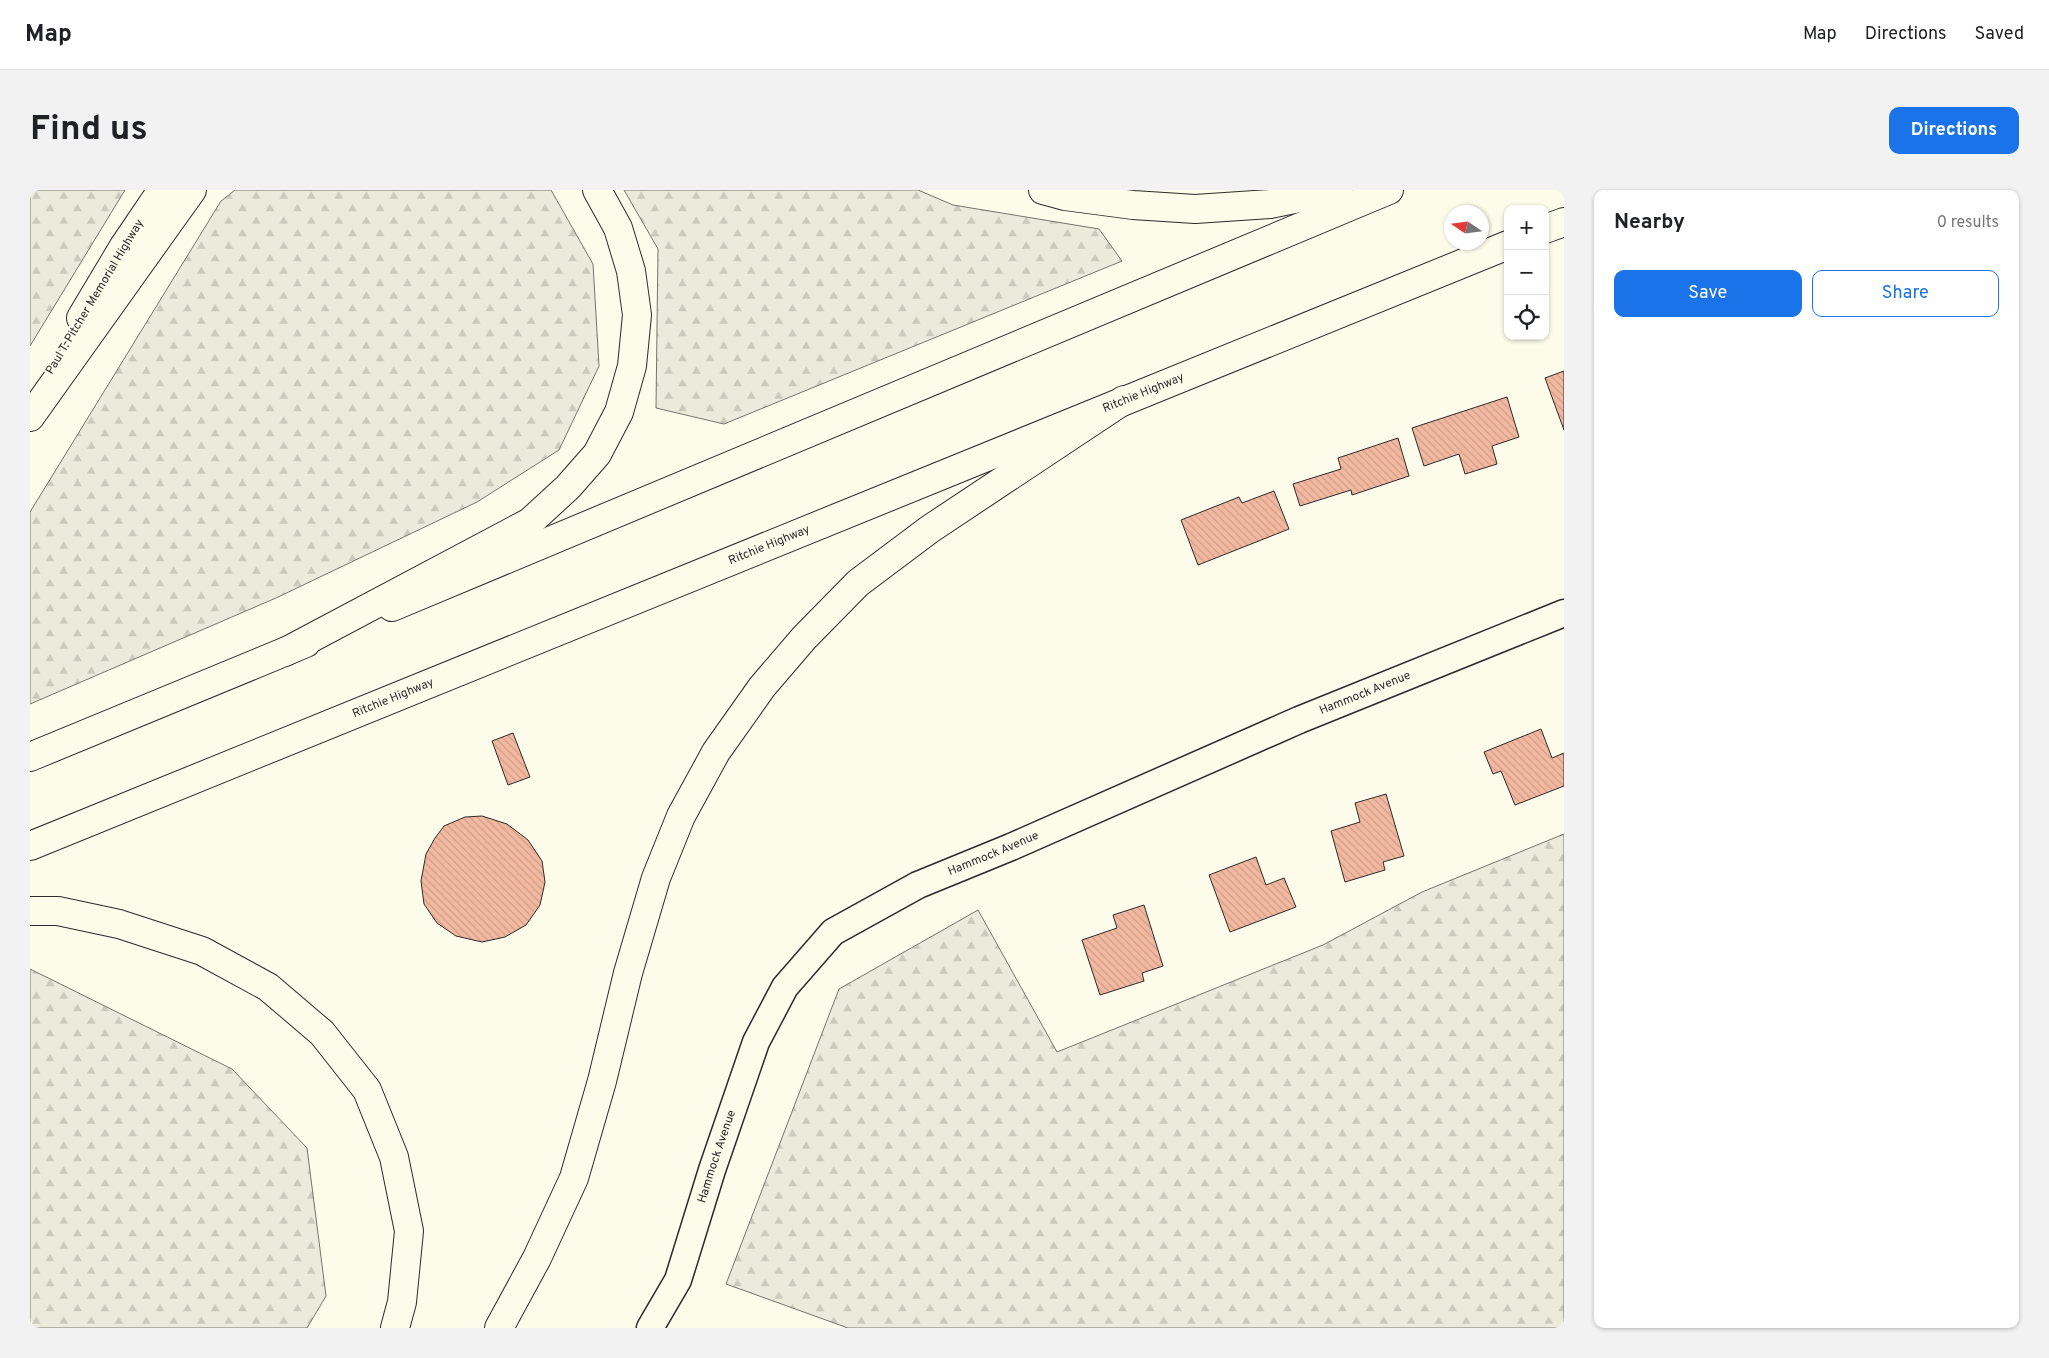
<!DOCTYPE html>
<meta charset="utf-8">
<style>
:root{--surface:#fff;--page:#f2f2f2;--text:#202124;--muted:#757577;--line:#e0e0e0;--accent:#1a73e8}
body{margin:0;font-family:Overpass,sans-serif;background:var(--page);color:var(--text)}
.controls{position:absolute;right:15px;top:15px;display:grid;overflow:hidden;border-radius:10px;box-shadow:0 1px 4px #0004}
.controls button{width:45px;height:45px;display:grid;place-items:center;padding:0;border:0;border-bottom:1px solid var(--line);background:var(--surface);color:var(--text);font:25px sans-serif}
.compass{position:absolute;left:1414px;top:15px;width:45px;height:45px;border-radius:50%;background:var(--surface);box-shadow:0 1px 4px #0004;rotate:283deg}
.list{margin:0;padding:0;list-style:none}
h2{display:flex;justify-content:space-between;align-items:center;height:65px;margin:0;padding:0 20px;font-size:21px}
h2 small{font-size:16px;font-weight:400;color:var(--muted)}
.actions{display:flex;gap:10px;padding:15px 20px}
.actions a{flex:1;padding:11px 0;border:1px solid var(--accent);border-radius:10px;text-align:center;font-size:18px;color:var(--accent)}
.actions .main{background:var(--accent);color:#fff}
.icon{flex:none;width:28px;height:28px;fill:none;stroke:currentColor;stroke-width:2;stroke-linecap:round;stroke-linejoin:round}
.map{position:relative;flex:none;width:1534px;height:1138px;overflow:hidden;border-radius:10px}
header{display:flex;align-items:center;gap:30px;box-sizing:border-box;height:70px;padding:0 25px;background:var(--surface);border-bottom:1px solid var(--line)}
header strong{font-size:24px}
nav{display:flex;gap:28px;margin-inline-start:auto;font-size:18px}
.intro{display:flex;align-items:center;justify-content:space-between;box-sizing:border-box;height:120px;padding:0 30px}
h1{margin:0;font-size:35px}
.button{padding:12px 22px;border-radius:10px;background:var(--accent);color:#fff;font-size:18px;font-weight:700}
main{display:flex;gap:30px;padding:0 30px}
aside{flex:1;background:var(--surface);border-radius:10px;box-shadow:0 1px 4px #0004}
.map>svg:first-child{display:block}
</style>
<header>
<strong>Map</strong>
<nav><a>Map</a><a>Directions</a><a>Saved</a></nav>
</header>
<div class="intro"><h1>Find us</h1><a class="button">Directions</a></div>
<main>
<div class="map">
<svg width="1534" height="1138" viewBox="0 0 1534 1138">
<defs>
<pattern id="forest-firs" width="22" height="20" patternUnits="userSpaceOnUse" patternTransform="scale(1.25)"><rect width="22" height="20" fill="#ecebdb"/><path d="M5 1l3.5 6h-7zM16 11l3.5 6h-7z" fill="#cbcabc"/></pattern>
<pattern id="building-back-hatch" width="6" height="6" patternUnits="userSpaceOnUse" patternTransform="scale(1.25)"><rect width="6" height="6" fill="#f2b8a0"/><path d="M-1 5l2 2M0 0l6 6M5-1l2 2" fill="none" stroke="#d09e8a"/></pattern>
</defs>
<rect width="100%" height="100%" fill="#fdfbea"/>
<path fill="url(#forest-firs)" stroke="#74746e" d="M0,0H95L0,156Z
M205,0H521L563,74L569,176L529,260L447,312L246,408L0,514V322L191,11Z
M594,0H888L923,15L1069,39L1092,71L694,234L626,218L628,59Z
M1534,644V1138H818L696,1094L809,799L948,720L1027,862L1293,755L1392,702Z
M0,779L202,879L277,958L296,1106L277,1138H0Z"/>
<path fill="url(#building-back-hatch)" stroke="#2b2b2b" d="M1534,181V240L1515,188Z
M1477,207L1489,247L1462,256L1467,274L1435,284L1429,264L1394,276L1382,238Z
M1368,248L1379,286L1322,305L1321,300L1270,316L1263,294L1311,279L1308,268Z
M1244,301L1259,339L1168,375L1151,330L1209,307L1212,313Z
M1511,539L1522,568L1534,563V596L1485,615L1471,581L1463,584L1454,562Z
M483,543L500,587L478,595L462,551Z
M1356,604L1374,666L1353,672L1355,680L1315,692L1301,641L1330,632L1325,613Z
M452,626L477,634L498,650L512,671L515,692L510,715L496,735L475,747L452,752L426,746L407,733L394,714L391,691L396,664L405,648L414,636L435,627Z
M1226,667L1236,695L1254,688L1266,717L1200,742L1179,685Z
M1114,715L1133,776L1112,783L1114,791L1070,805L1052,750L1087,738L1083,725Z"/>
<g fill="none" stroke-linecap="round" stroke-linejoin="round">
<defs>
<g id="street">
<path id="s1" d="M620,1138L648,1090L682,980L726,852L755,797L803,742L888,695L981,657L1269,530L1534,423"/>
</g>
<g id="primary">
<path d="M1515,39L1534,32"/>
<path d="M362,417L1359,0"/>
<path d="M0,567L276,453"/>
<path id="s2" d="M0,656L1478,55"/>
</g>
<path id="highway" d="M1013,0L1035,6L1103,15L1165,19L1240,14L1308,0
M51,128L94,56L132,0
M0,227L162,0
M255,462L500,332L538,297L567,264L589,222L602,176L607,125L601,81L588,38L567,0
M0,721H28L89,734L172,761L238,797L292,843L337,900L364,967L379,1041L372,1112L365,1138
M469,1138L507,1068L544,988L572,891L598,783L626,688L651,626L686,562L732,497L774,448L828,393L900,339L1094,210"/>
</defs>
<use href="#street" stroke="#2b2b2b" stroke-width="29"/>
<use href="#primary" stroke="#2b2b2b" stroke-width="30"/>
<use href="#highway" stroke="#2b2b2b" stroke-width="30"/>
<use href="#street" stroke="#fdfbea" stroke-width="26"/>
<use href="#primary" stroke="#fdfbea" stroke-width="28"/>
<use href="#highway" stroke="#fdfbea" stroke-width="28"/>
</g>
<g text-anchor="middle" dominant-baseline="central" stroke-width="4" stroke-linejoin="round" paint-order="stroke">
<g font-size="12" fill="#2b2b2b" stroke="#fdfbea">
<text transform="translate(65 107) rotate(-59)">Paul T. Pitcher Memorial Highway</text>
<text stroke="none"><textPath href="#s2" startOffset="1202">Ritchie Highway</textPath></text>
<text stroke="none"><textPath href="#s2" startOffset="798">Ritchie Highway</textPath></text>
<text stroke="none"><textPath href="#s1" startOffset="1025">Hammock Avenue</textPath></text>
<text stroke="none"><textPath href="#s2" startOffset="392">Ritchie Highway</textPath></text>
<text stroke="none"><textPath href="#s1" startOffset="620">Hammock Avenue</textPath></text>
<text stroke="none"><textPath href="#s1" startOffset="185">Hammock Avenue</textPath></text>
</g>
</g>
</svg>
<div class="controls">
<button>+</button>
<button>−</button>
<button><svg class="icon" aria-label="locate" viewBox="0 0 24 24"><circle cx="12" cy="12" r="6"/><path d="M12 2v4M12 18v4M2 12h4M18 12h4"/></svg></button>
</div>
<svg class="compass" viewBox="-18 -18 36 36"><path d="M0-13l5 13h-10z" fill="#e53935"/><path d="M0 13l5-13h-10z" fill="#757577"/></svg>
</div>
<aside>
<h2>Nearby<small>0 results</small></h2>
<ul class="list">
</ul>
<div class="actions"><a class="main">Save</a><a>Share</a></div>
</aside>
</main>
